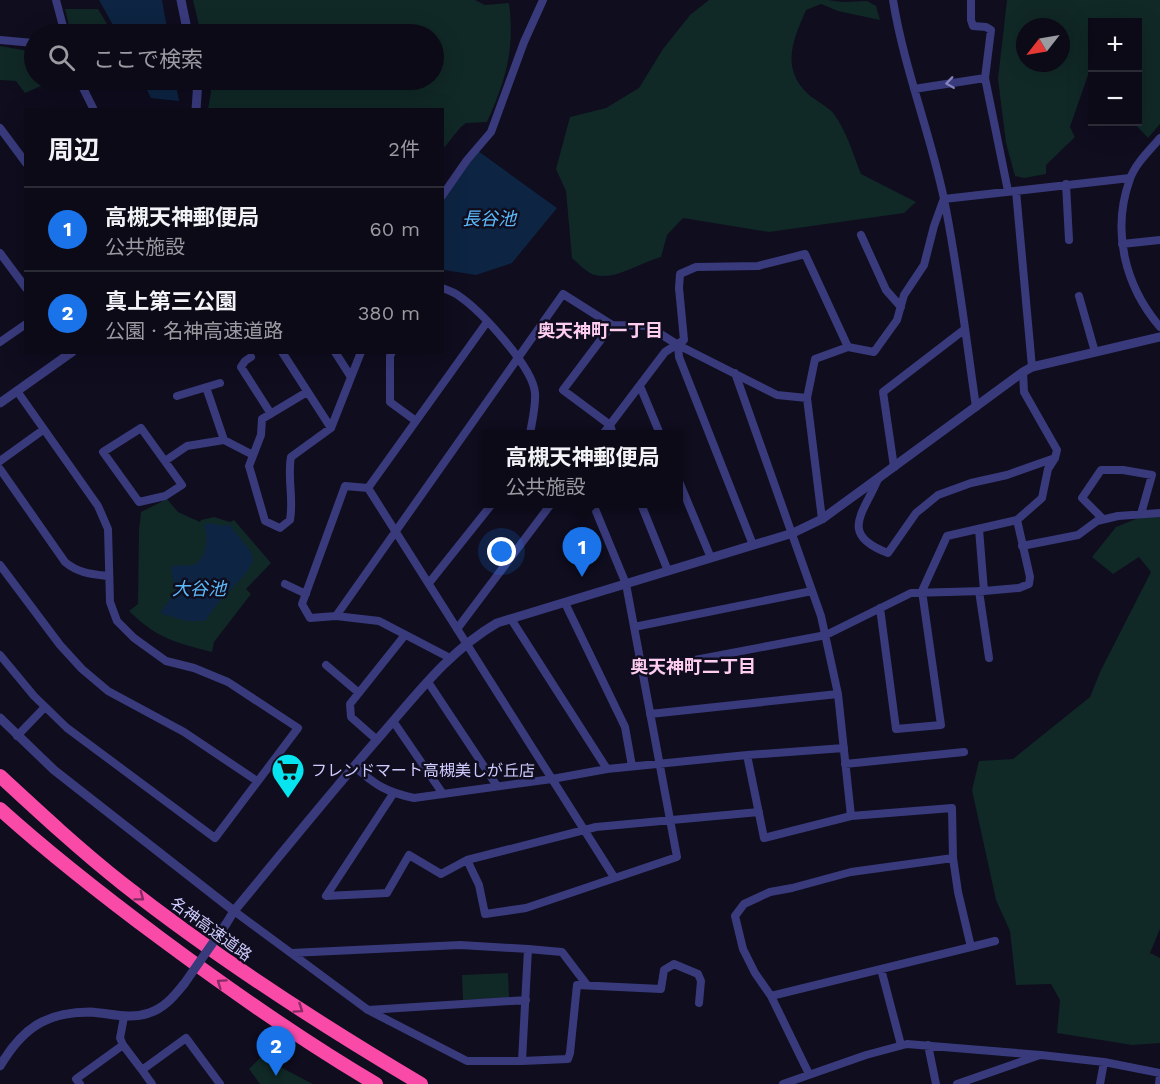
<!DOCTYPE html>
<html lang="ja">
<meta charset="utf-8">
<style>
:root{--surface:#0b0a16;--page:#14131f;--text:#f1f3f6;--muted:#9a9aa1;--line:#2b2b35;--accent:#1a73e8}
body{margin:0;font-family:"Work Sans","Noto Sans JP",sans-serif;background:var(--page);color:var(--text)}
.controls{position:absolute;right:18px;top:18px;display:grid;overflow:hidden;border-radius:0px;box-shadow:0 6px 24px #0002}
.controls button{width:54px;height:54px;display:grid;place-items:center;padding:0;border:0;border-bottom:2px solid var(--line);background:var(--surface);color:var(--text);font:30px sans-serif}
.compass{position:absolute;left:1016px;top:18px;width:54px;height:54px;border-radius:50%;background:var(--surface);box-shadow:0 6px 24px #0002;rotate:239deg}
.you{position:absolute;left:502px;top:552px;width:21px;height:21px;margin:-15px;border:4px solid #fff;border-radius:50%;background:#1a73e8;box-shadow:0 0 0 9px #1a73e833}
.badge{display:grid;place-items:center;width:39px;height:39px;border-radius:50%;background:var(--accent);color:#fff;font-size:20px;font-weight:700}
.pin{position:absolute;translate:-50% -50px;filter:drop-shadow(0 2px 3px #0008)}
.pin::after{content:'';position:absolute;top:32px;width:21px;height:18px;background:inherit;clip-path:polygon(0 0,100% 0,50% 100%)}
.popup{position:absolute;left:482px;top:430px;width:201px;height:78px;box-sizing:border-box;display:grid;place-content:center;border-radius:0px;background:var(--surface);filter:drop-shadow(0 2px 4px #0005);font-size:20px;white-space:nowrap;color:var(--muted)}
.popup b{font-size:22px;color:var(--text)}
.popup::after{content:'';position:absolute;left:50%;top:100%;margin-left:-12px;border:12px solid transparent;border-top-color:var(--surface)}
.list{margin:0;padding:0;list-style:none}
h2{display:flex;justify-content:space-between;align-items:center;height:78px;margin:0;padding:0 24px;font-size:26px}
h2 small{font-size:20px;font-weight:400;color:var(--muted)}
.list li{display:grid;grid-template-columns:39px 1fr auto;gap:18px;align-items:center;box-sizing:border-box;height:84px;padding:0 24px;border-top:2px solid var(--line)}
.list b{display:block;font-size:22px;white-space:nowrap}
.list p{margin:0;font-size:20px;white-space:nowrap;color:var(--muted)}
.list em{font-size:20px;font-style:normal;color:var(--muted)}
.icon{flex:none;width:33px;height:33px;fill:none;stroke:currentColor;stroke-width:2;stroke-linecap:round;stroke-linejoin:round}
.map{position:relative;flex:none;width:1160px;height:1084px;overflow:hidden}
.search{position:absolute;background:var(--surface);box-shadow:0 6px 24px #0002;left:24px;top:24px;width:420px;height:66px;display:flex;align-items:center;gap:15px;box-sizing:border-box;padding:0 21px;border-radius:33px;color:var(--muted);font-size:22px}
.panel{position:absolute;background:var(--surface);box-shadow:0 6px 24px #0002;left:24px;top:108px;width:420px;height:246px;border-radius:0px}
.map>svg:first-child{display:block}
</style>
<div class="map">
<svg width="1160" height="1084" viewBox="0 0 1160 1084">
<rect width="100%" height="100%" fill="#0f0d1e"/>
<path fill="#102826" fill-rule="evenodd" d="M193,0H475L485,5L509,3C515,50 506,79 487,122L466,123L460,128L443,149L442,110L208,109L211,92L209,80H434V34H201Z
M709,0H828L843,2L867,1L876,6L880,20L838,11L821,4L806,10C794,38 781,65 805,91C813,100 827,105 834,114C847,132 853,154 861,174L916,202L904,213L769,232L683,218L667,235L661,257C641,262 610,284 590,273C583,269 578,263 572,258L566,191L556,169L570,117L606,108L639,88L663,49L690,15Z
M1007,0H1160V124L1148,138L1133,122H1138V22H1092V75L1089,72L1070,127L1075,137L1046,165V174L1024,178L1015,176L1006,143L998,79ZM1025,27H1061V63H1025Z
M65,9H98L113,34H92L91,32L71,34Z
M0,46L34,52V80H45V84L25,93L16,81L0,80Z
M167,499L178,512L200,522L201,520L214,517L230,522L234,520L271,563L246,589L251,594L214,642L212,652C174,642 158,639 129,611L138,604L139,530L141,512Z
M1141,517H1160V929L1150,953L1160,958V1043L1132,1045L1057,1033L1060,1000L1051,984L1016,985L1010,931L996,900L972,790L979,761L1013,759L1090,697L1101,670L1151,572L1139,557L1113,574L1092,557L1116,527Z
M508,973L509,998L463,1000L462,975Z
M261,1057L311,1083L313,1084H260L249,1069Z"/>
<path fill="#0d2442" d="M99,0H162L168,34H118Z
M142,80H175L179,101L151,98Z
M478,151L557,208L512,263L476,275L444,270L443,267V199Z
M208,523L224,526L229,524L251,552L253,561L247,572L218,603L205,621H186L160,613L176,591L171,570L173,566C179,564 187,567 193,565C207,560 209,537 204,525Z"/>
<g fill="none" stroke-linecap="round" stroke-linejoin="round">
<path stroke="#393a7c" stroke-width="8" d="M56,0L65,34
M893,0C904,68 930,132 944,199C958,268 966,338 976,407
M971,0V20L973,26L986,27L991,30L985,78L1008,191
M0,40L34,43
M79,80L94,110
M914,89L985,78
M0,128L26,163
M1160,138C1150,150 1135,164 1130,179C1111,231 1125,286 1160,327
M1066,184L1069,240
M1016,191L1032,367
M442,196L467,160L491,132L524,42L543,0
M944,199L1130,178
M861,235L886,290L901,307
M1122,244L1160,240
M0,253L26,288
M442,288C448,290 454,292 459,296C481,311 533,367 535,393C536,406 532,421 530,434
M1079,296L1095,352
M612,325L563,390L610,425L613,434
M0,342L26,324
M678,345L679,357L753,545
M282,352L331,428
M335,352L351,377
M392,352L390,356V402L416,421
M251,357L245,361L241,367L271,414
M735,373L821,616L838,694L851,816
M640,386L660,434
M206,387L224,440
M307,392L262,419L261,435L249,466L265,521L280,528L290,520C294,498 287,478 291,457L331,428L361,352
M177,396L220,383
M141,428L182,485L165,496L139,502L103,452Z
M603,434L665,352L684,340L679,288L680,274L696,267L758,266L805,254L848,347
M0,461L43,430
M165,461L187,446L224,440L253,455
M894,467L883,392L965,329
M0,469L65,562C78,573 91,574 108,576
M678,479L711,558
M878,479C864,513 838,534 888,553L916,513L938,495L971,483L1007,475L1055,458
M368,488L614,877
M368,488L345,486L302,604L310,618L336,616L379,621L450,658
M368,488L487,322
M641,504L668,571
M822,519L807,398L815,359L848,347L874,352L897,320L904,295L924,265L934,226L943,201
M1103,519L1082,498L1101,470H1123L1152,475L1141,514
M979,529L984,591
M1022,546L1078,535L1097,521L1118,516L1160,513
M0,565L60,645L82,669L108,691L184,732L257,781
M429,583L492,504
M285,584L306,594
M979,591L989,658
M565,603L625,727L632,766
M880,608L896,729L941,725L922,591L947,536L1017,520
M336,616L563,294L612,325L648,326L678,345L777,395L807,398
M511,619L607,769
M634,627L812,591
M457,629L551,504
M0,655L34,696L67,728L215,838L298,728L228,682L194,668L166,661L134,638L117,621L110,602L108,529L98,506L17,391
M326,665L359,693
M642,670L826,635L911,593L984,591L1019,588L1029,584L1030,577L1017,520L1042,498L1048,469L1055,458L1057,450L1024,392L1023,372
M428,682L497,786
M650,714L838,694
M393,721L443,794
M17,736L45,707
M377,740L351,717L350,704L405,635
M747,755L764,838L851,816L952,808L953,858L958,892L971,947L771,996
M845,764L964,752
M354,766C375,785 386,792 414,798L552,779L607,769L747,755L844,748
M393,794L326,896L387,893L409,855L441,874L467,860L596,827L759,812
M467,860L479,885L485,914L526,908L677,857L626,584L593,504
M234,911L291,953
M971,947L995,941
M528,949L562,952L587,985
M881,969L901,1045
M368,1010L526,1000
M124,1017L120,1038L123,1045L142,1070L186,1038L220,1084
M928,1045L936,1084
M522,1061L528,949L460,945L291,953L368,1010L467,1061H522L568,1059L570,1053L577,985L661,989L664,970L674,964L698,974L701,981L699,1003
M142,1070L152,1084
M809,1074L771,996L755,973L743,949L735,916L744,904L770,892L792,888L851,872L953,858
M80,1084L76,1079L123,1045
M783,1084L866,1055L907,1044L1041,1055L1104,1062L1160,1073
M957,1084L1040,1055
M1100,1084L1104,1062
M1159,1084L1160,1076"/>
<path stroke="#393a7c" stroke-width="9" d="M181,0L188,34
M196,110L198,80
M0,403L72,352
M0,718L54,770L234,911
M226,924L234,911C283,852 331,792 382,734C417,694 449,651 497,623L793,533L822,519L862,490L1023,372L1032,367L1160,337
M0,1066C22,1029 45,1012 90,1012C110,1013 129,1020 149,1013C165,1008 174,996 184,984"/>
<path stroke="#fa4aa8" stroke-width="14" d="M0,776C40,813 80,850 123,884C217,958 318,1023 421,1084
M0,809C51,855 105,897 160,938C230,990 301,1040 376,1084"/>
<path stroke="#393a7c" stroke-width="9" d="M184,984L226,924"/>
</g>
<defs><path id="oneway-chevron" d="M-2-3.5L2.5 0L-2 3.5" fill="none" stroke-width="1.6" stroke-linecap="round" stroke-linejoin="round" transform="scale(1.5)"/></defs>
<use stroke="#8482bd" href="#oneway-chevron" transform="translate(950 83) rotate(172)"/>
<g stroke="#842c63">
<use href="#oneway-chevron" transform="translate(140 897) rotate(37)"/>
<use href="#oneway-chevron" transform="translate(221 983) rotate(-145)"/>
<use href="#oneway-chevron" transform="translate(299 1009) rotate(34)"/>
</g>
<defs>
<symbol id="supermarket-pin" viewBox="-11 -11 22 30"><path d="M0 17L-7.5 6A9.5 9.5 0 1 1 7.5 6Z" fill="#06e4ef" stroke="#0f0d1e"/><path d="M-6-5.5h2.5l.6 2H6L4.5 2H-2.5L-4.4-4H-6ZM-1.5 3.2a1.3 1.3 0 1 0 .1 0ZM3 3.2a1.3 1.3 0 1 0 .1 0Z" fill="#111"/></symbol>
</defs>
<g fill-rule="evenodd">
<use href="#supermarket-pin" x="269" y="751" width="38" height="52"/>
</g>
<g text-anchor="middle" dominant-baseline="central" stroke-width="5" stroke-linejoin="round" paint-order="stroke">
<g font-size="16" fill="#cecbfe" stroke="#0f0d1e" text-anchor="start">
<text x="311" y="770">フレンドマート高槻美しが丘店</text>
</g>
<g font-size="16" fill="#cecbfe" stroke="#0f0d1e">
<text transform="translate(211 929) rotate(36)">名神高速道路</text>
</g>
<g font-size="18" font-style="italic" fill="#5cbafb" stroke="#0f0d1e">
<text x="489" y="218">長谷池</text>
<text x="199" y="588">大谷池</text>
</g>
<g font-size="18" font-weight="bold" fill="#fecdef" stroke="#0f0d1e">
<text x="600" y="330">奥天神町一丁目</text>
<text x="693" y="666">奥天神町二丁目</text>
</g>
</g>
</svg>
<div class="controls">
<button>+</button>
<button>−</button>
</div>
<svg class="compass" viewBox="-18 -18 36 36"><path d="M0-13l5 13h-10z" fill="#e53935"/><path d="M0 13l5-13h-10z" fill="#9a9aa1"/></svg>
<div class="you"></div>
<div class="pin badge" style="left:582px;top:577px">1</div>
<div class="popup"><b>高槻天神郵便局</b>公共施設</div>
<div class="pin badge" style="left:276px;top:1076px">2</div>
<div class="search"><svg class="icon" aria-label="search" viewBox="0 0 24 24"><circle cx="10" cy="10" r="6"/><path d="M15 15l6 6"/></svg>ここで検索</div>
<section class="panel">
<h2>周辺<small>2件</small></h2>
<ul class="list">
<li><span class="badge">1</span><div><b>高槻天神郵便局</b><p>公共施設</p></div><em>60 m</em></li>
<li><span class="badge">2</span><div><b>真上第三公園</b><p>公園 · 名神高速道路</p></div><em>380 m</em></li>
</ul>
</section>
</div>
